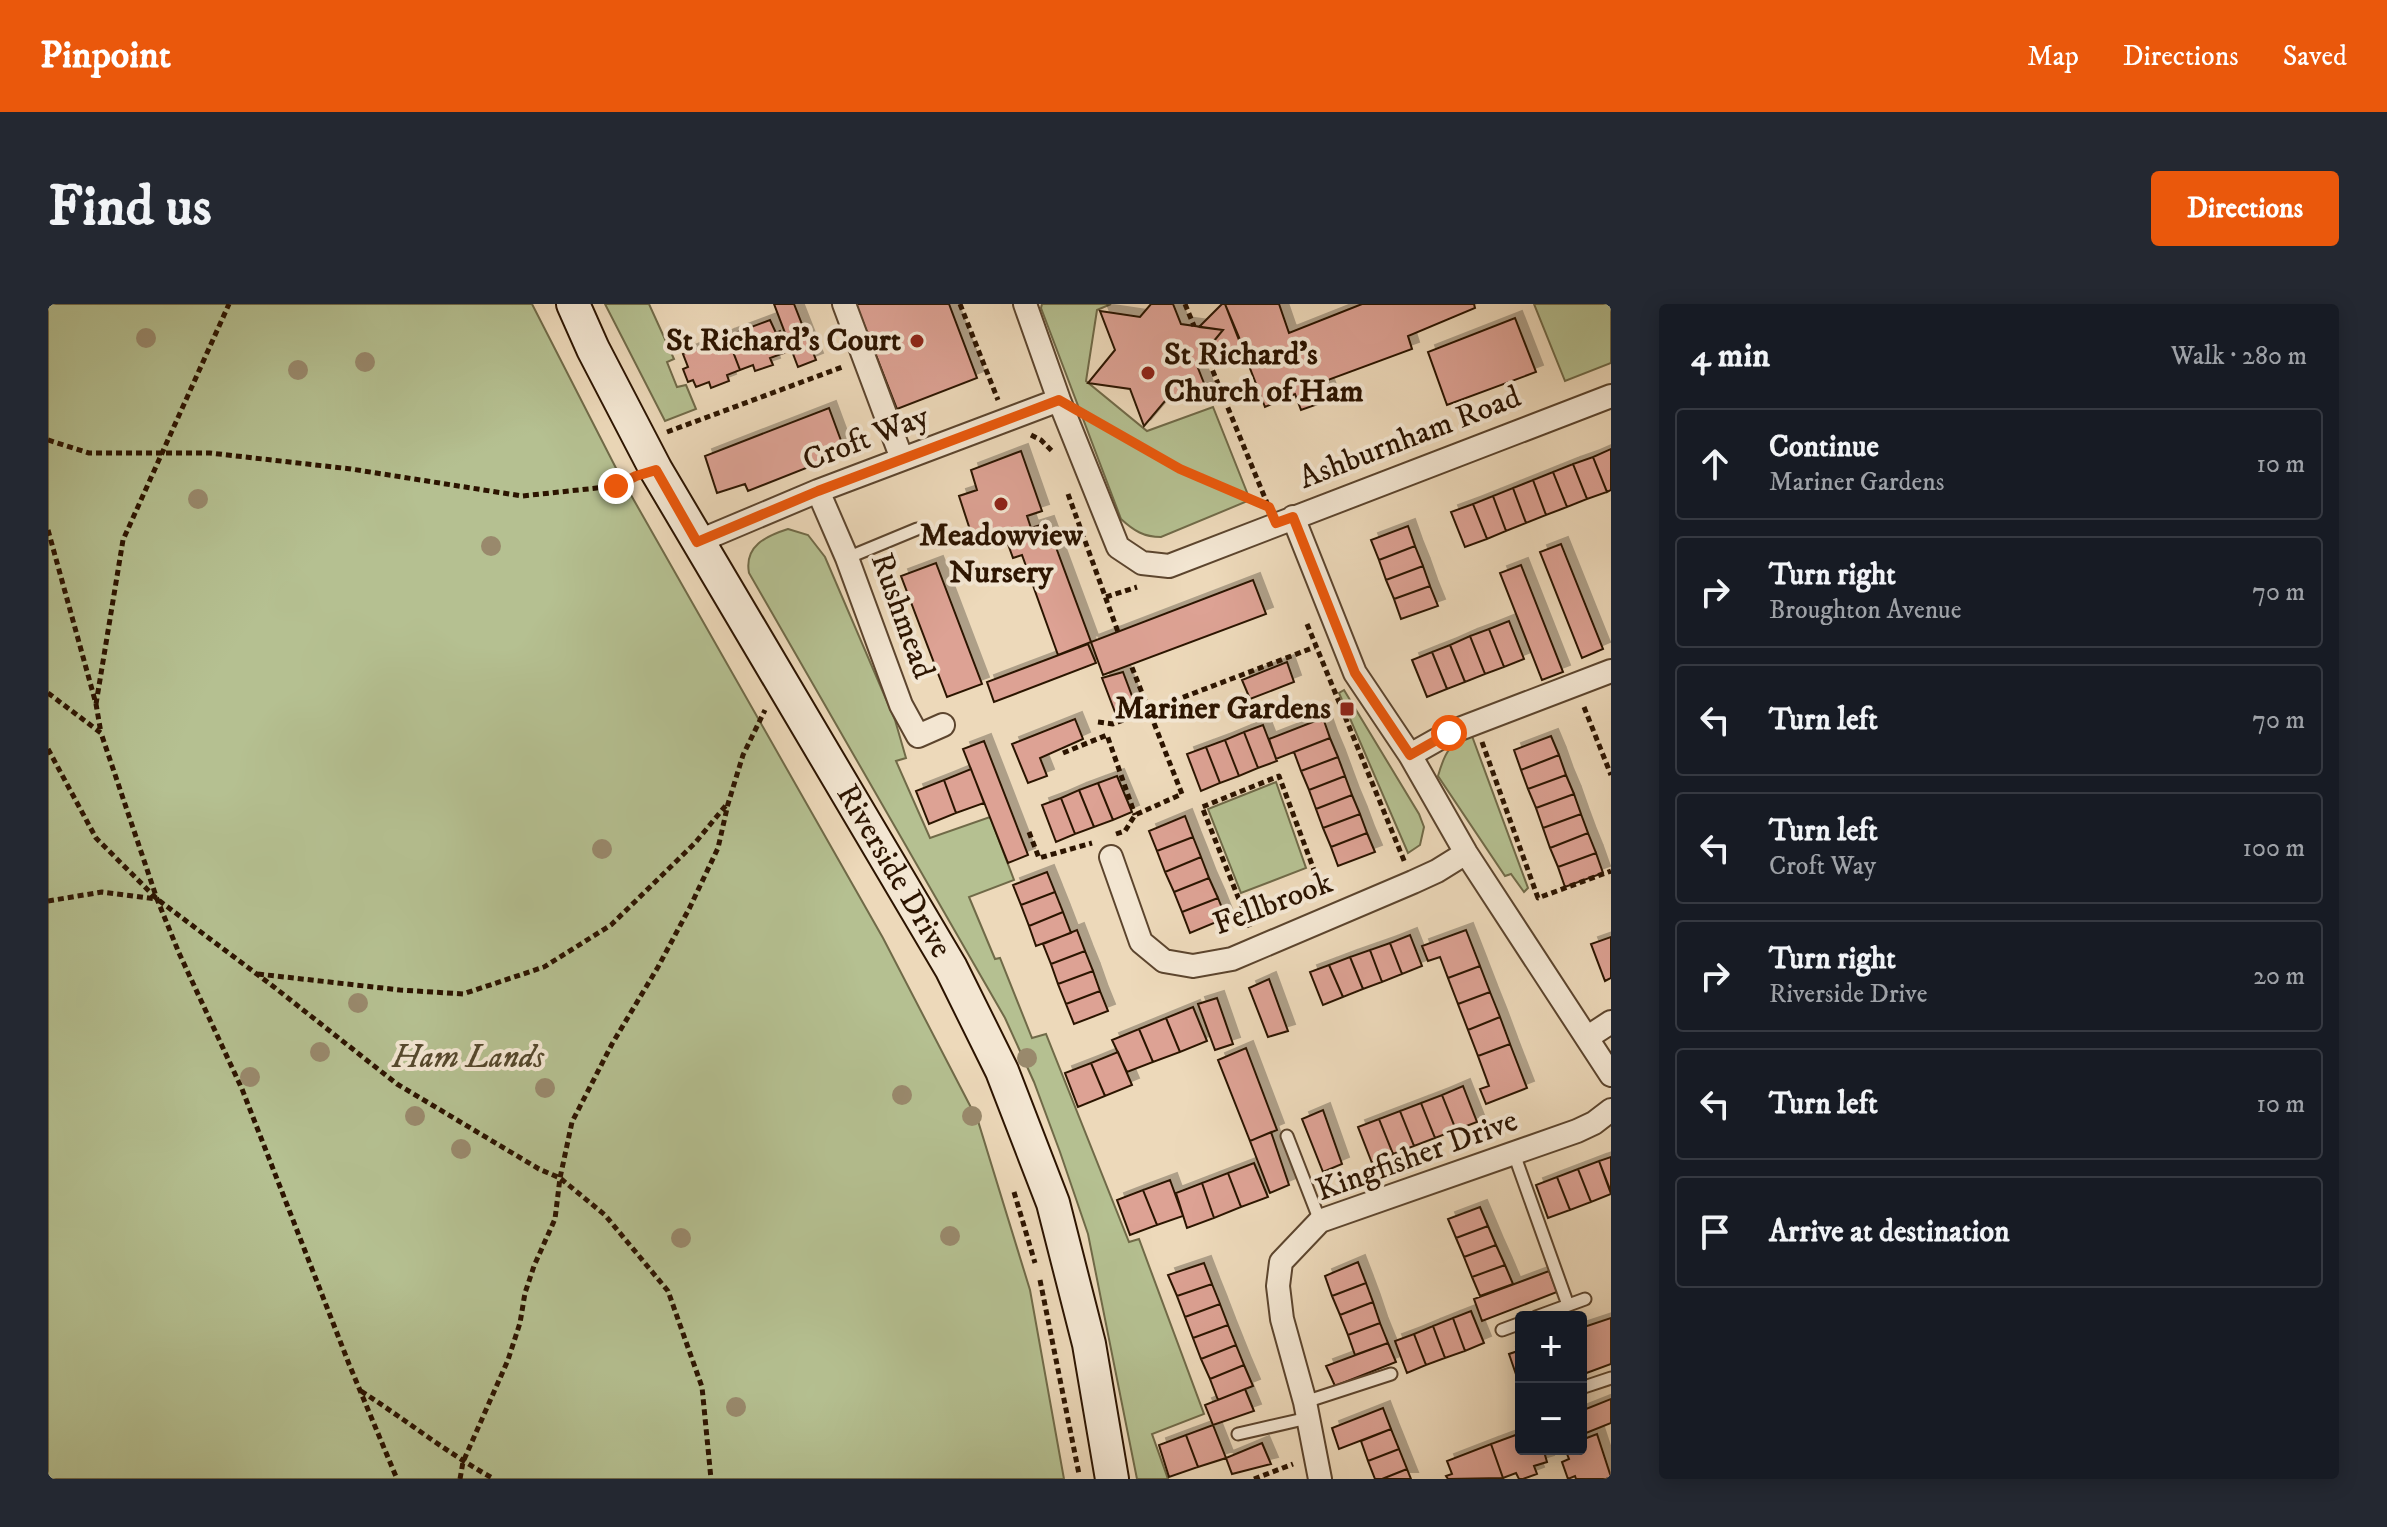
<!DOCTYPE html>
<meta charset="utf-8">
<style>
:root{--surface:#171b24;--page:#242831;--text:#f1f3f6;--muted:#9ea1a6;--line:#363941;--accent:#ea580c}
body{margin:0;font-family:"IM FELL DW Pica",serif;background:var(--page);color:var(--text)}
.controls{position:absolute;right:24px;bottom:24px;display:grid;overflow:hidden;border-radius:8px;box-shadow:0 4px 20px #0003}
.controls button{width:72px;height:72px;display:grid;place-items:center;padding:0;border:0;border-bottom:2px solid var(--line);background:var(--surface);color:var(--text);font:40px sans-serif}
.stop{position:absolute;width:24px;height:24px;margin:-18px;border:6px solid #ea580c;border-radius:50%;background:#fff}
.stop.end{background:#ea580c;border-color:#fff;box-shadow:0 2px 8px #0008}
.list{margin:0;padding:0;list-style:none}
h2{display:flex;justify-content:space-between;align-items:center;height:104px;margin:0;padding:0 32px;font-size:34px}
h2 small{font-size:26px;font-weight:400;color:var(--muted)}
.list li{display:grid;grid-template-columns:52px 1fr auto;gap:24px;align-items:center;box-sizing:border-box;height:112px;margin:0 16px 16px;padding:0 16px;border:2px solid var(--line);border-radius:8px}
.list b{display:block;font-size:30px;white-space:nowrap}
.list p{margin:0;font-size:26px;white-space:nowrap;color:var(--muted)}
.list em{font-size:26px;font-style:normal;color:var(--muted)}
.icon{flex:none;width:44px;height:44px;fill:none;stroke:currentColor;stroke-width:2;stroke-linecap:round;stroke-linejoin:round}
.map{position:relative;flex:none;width:1563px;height:1175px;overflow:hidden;border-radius:8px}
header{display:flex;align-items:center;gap:48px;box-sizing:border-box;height:112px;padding:0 40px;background:var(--accent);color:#fff}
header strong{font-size:38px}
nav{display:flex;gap:44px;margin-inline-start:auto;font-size:28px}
.intro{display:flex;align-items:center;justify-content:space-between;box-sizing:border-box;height:192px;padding:0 48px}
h1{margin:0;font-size:56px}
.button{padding:20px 36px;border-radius:8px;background:var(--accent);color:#fff;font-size:28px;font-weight:700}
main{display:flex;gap:48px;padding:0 48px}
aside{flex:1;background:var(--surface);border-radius:8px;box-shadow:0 4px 20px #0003}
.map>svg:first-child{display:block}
</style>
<header>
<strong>Pinpoint</strong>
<nav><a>Map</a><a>Directions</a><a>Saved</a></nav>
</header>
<div class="intro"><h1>Find us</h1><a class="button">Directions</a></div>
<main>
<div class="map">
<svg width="1563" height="1175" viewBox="0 0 1563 1175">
<defs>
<filter id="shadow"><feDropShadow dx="7" dy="-7" stdDeviation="0" flood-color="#0004"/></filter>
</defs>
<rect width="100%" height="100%" fill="#edd9ba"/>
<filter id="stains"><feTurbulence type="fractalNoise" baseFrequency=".0025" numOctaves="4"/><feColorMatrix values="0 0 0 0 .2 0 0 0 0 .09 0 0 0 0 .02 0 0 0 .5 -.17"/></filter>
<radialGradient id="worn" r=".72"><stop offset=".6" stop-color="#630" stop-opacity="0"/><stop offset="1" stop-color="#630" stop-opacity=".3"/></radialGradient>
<path fill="#b5c091" stroke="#706a48" stroke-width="2" d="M0,0H484L571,170L835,634L930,817L982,986L1016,1175H0Z
M557,0H601L626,55L619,58L629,83L638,81L648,105L617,117Z
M994,0H1063L1049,6L1038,77L1099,127L1165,103L1202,196L1113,233C1096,233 1086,227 1073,215L993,4Z
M1486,0H1563V59L1517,77Z
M740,225L760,231L777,253L847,416L858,454L848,457L882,534L942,513L966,576L921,593L947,655L952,654L984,734L998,730L1081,938L1091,935L1156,1110L1104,1130L1120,1175H1089L1040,930L1012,848L986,778L957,714L701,269C696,242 718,232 740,225Z
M1296,386L1371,510L1376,523L1372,541L1360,549L1291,389Z
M1424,432L1480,584L1476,588L1463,570L1457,572L1390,472C1397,448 1400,441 1424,432Z
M1228,478L1258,564L1193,589L1160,505Z"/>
<path fill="#dda294" stroke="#2c1400" stroke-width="2" filter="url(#shadow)" d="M726,0H746L768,56L750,63Z
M808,0H901L929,74L849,105Z
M1103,0H1125L1133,20L1175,26L1148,59L1163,97L1122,91L1096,122L1082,85L1040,79L1067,46L1052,7L1092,13Z
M1174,0H1177L1198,50L1160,44L1175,26L1151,23Z
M1177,0H1231L1241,29L1314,0H1426L1427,4L1360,32L1364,45L1277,77L1284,95L1253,106L1247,90L1217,103Z
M1467,14L1488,68L1399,101L1380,48Z
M722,16L728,29L732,27L738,40L733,42L736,49L722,54L725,61L707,67L705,61L692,66L679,32Z
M679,32L692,66L679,71L681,77L663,84L661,78L648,83L645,76L640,78L635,65L640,63L635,50Z
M781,104L795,142L773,147L776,157L700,187L697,180L669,189L657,152Z
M1563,145V186L1559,188L1545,153Z
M973,147L994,207L979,212L983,224L927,241L911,192L929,186L923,166Z
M1545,153L1559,188L1539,195L1525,160Z
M1525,160L1539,195L1519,203L1505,168Z
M1505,168L1519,203L1498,211L1485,176Z
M1485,176L1498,211L1478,219L1465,184Z
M1465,184L1478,219L1458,227L1445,192Z
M1445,192L1458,227L1439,235L1425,200Z
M1425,200L1439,235L1417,243L1403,208Z
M999,219L1043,338L1010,351L974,251L965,254L957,232Z
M1360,222L1367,242L1331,256L1323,236Z
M1513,240L1555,345L1534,354L1492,248Z
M1367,242L1375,262L1338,276L1331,256Z
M888,259L934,380L899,393L853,272Z
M1473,261L1515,368L1494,376L1452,269Z
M1375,262L1382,282L1346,295L1338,276Z
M1205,276L1218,310L1055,371L1043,338Z
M1382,282L1390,302L1353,315L1346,295Z
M1461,317L1476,355L1456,363L1441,325Z
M1441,325L1456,363L1437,370L1422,332Z
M1422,332L1437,370L1417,378L1402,341Z
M1040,340L1048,359L946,398L939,378Z
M1402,341L1417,378L1399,385L1384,348Z
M1384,348L1399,385L1379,393L1364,356Z
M1239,358L1246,378L1202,395L1194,376Z
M1075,368L1090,408L1070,416L1054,374Z
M1275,414L1282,434L1228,455L1221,435Z
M1027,415L1035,435L992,454L999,472L980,479L964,440Z
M1215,421L1229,457L1210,464L1196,428Z
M1196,428L1210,464L1191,472L1177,436Z
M1503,432L1511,451L1473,466L1466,446Z
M1282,434L1290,453L1253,467L1246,448Z
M1177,436L1191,472L1172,479L1158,443Z
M936,437L980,551L960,559L915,445Z
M1158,443L1172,479L1153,487L1139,450Z
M1511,451L1518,471L1480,485L1473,466Z
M1290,453L1297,472L1261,486L1253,467Z
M923,465L936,499L908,509L896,476Z
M1518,471L1526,490L1488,504L1480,485Z
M1069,472L1084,508L1065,516L1050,479Z
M1297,472L1304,491L1268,505L1261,486Z
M896,476L908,509L881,520L868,487Z
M1050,479L1065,516L1046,523L1031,486Z
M1031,486L1046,523L1027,530L1013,494Z
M1526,490L1533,510L1495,524L1488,504Z
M1304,491L1312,510L1275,524L1268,505Z
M1013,494L1027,530L1008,538L994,501Z
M1312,510L1319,529L1283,543L1275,524Z
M1533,510L1540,529L1502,544L1495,524Z
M1137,512L1145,533L1109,547L1101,527Z
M1319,529L1327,548L1290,562L1283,543Z
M1540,529L1548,549L1510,563L1502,544Z
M1145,533L1153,553L1117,568L1109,547Z
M1548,549L1555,569L1517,583L1510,563Z
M1153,553L1161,574L1126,588L1117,568Z
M999,568L1007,588L973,601L965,581Z
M1161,574L1170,594L1134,608L1126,588Z
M1007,588L1015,608L981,622L973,601Z
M1170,594L1178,614L1142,629L1134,608Z
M1015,608L1023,629L988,642L981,622Z
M1029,626L1037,647L1003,660L995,640Z
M1418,626L1432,662L1400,674L1392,653L1380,657L1374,642Z
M1362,631L1374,662L1354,670L1342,639Z
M1563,633V674L1557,677L1543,640Z
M1342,639L1354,670L1334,678L1322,646Z
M1322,646L1334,678L1315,685L1302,653Z
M1037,647L1045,667L1010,680L1003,660Z
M1302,653L1315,685L1295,693L1281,661Z
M1281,661L1295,693L1275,701L1262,668Z
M1432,662L1442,688L1410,700L1400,674Z
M1045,667L1052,687L1018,700L1010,680Z
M1221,675L1240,727L1220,733L1201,684Z
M1052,687L1060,707L1026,720L1018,700Z
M1442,688L1452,713L1420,726L1410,700Z
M1169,694L1185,740L1167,746L1150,700Z
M1145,703L1159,737L1132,748L1118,714Z
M1452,713L1462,740L1430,752L1420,726Z
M1118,714L1132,748L1105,758L1091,725Z
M1091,725L1105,758L1079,768L1064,736Z
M1462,740L1479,784L1438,800L1432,785L1441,782L1430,752Z
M1198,744L1229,826L1202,837L1170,756Z
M1070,748L1084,781L1057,792L1043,759Z
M1043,759L1057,792L1030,803L1017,769Z
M1415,782L1429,818L1408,826L1394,791Z
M1394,791L1408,826L1387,834L1373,799Z
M1373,799L1387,834L1366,842L1352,807Z
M1275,806L1294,860L1275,868L1254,815Z
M1352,807L1366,842L1345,850L1331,815Z
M1331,815L1345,850L1324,859L1310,823Z
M1223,828L1241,881L1222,889L1202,837Z
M1563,853V888L1551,857Z
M1551,857L1563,890L1543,898L1530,865Z
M1206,859L1220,893L1193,903L1180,869Z
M1530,865L1543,898L1522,906L1509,873Z
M1180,869L1193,903L1166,914L1154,879Z
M1509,873L1522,906L1500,914L1488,881Z
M1122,876L1135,912L1109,921L1095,886Z
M1154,879L1166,914L1139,924L1128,889Z
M1095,886L1109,921L1082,931L1069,896Z
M1432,903L1440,922L1408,934L1400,915Z
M1440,922L1448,941L1416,953L1408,934Z
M1448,941L1457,961L1424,973L1416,953Z
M1310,958L1318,979L1284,992L1277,972Z
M1156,959L1164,980L1129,992L1120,971Z
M1457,961L1465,980L1432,992L1424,973Z
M1501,967L1509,988L1434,1017L1426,995Z
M1318,979L1325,998L1292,1011L1284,992Z
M1164,980L1172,1000L1137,1013L1129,992Z
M1325,998L1332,1019L1300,1031L1292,1011Z
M1172,1000L1180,1021L1145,1034L1137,1013Z
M1423,1007L1436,1039L1417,1047L1405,1014Z
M1405,1014L1417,1047L1397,1054L1385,1022Z
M1563,1014V1060L1533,1071V1024Z
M1332,1019L1340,1039L1307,1051L1300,1031Z
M1180,1021L1188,1041L1153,1055L1145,1034Z
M1385,1022L1397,1054L1378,1061L1366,1030Z
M1366,1030L1378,1061L1359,1069L1347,1037Z
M1340,1039L1348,1058L1287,1082L1278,1062Z
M1188,1041L1196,1061L1162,1075L1153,1055Z
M1473,1046V1085L1461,1050Z
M1196,1061L1205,1082L1170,1096L1162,1075Z
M1197,1085L1206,1107L1165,1121L1157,1101Z
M1563,1095V1119L1533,1131V1107Z
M1335,1104L1343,1125L1291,1145L1284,1124Z
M1165,1121L1178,1154L1150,1163L1138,1131Z
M1343,1125L1351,1145L1320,1157L1313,1137Z
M1473,1129V1145H1501L1502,1148L1497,1151L1499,1158L1486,1162L1489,1170L1475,1175H1471L1468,1169L1455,1174L1443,1140Z
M1549,1130L1563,1173L1558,1175H1528L1527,1172L1520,1175L1514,1158L1521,1155L1517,1145H1533V1132L1536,1135Z
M1138,1131L1150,1163L1121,1173L1111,1141Z
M1214,1139L1223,1160L1184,1170L1178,1154Z
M1443,1140L1455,1174L1400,1175L1398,1172L1404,1170L1399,1157Z
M1351,1145L1359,1165L1334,1175H1327L1320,1157Z
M1359,1165L1363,1175H1334Z"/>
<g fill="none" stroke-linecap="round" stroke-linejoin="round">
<defs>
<path id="lane" d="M799,254L869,225
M1239,832L1272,917
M1466,850L1520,1001
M1488,1013L1537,995
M1454,1026L1473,1019
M1533,1084L1563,1074
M1257,1098L1343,1070
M1190,1130L1260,1114"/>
<path id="street" d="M796,0L854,155
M977,0L1011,96L1070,243L1094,259L1121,262L1563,92
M770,187L799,254L853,401L870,432L895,421
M1245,213L1307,369L1362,451L1418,549L1563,771
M649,238L770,187L1011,96
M1362,451L1401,429L1563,367
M1063,553L1093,638L1116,657L1145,662L1184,655L1365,578L1389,567L1418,549
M1540,733L1563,718
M1272,1175L1257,1098L1234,1015L1230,982L1233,958L1272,917L1529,827L1546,819L1563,806"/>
<g id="secondary">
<path id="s1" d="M525,0L545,45L608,166L903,664L954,767L1005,899L1041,1040L1064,1175"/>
</g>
</defs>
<use href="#lane" stroke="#5c452e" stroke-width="15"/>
<use href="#street" stroke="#5c452e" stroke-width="26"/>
<use href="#secondary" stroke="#2c1400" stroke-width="36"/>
<path stroke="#2c1400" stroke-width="5" stroke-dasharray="6 4" stroke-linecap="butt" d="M912,0L950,96
M1137,0L1146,22
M1157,48L1219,199
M1045,115L1132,165L1214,200
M619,128L797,62
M983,131L993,136L1004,147
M0,136L41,149H162L303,165L474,192L568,182L581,175
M1020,190L1070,328
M0,226L48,400L53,429
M1058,293L1089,283
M1259,320L1357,559
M0,389L53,429L109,595L131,649L194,785L301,1060L349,1175
M48,400L75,236L181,0
M1536,403L1563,471
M1050,418L1065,420L1267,343
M1434,438L1490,594L1563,567
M0,445L48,534L109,595L226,683L349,780L491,865L512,874L557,911L620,987L654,1083L663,1175
M1015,449L1059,431L1087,511
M981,528L991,554L1044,539
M1068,530L1077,527L1087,511L1134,490L1083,361
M0,597L54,588L108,595
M1202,623L1154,503L1231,472L1276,593
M210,670L352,686L415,690L496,663L563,621L647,539L679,500
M966,888L987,959
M992,976L1031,1170
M313,1087C358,1116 399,1149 446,1175
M412,1175L415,1158L460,1056L472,1019L477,989L486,962L507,915L512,874L524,818L564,740L610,663L642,603L670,544L680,500L695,451L717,406
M1206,1175L1245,1160"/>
<use href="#lane" stroke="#f3e6d2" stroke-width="11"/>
<use href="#street" stroke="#f3e6d2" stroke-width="22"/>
<use href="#secondary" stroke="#f3e6d2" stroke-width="32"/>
</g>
<g fill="#99896c">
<circle cx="98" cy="34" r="10"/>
<circle cx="317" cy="58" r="10"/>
<circle cx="250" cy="66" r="10"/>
<circle cx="150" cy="195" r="10"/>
<circle cx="443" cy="242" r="10"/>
<circle cx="554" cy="545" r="10"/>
<circle cx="310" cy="699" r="10"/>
<circle cx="272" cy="748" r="10"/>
<circle cx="979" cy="754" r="10"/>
<circle cx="202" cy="773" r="10"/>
<circle cx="497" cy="784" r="10"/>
<circle cx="854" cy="791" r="10"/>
<circle cx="367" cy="812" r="10"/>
<circle cx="924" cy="812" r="10"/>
<circle cx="413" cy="845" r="10"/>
<circle cx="902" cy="932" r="10"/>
<circle cx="633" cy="934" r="10"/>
<circle cx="688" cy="1103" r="10"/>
</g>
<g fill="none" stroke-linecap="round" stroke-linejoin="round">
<path stroke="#ea580c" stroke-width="10" d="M568,182L588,172L608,166L649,238L770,187L1011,96L1132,165L1221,203L1228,219L1245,213L1307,369L1362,451L1401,429"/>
</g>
<g fill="#8f2418" stroke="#f3e6d2" stroke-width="3">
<circle cx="869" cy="37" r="8"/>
<circle cx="1100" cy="69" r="8"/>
<circle cx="953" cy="200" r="8"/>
<rect x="1291" y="397" width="16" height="16" rx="4"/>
</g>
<g text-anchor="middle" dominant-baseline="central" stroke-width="8" stroke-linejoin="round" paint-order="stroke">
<g font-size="32" font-weight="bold" fill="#2c1400" stroke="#f3e6d2" text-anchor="end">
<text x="853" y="37">St Richard's Court</text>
<text x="1116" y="51" text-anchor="start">St Richard's<tspan x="1116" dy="37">Church of Ham</tspan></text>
<text x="953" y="232" text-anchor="middle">Meadowview<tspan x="953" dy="37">Nursery</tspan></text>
<text x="1283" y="405">Mariner Gardens</text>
</g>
<g font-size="32" fill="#2c1400" stroke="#f3e6d2">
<text transform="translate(1362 134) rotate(-21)">Ashburnham Road</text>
<text transform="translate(818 135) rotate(-21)">Croft Way</text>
<text transform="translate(854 312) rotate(70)">Rushmead</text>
<text stroke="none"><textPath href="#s1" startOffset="652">Riverside Drive</textPath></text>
<text transform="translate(1225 600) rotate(-21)">Fellbrook</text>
<text transform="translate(1369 852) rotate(-20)">Kingfisher Drive</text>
</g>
<g font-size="32" font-style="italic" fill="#55482c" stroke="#f3e6d2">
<text x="420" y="754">Ham Lands</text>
</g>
</g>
<rect width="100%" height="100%" filter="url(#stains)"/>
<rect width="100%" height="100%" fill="url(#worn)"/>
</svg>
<div class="controls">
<button>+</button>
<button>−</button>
</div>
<div class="stop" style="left:1401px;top:429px"></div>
<div class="stop end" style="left:568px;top:182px"></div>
</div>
<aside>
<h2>4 min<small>Walk · 280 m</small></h2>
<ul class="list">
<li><svg class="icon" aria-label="ahead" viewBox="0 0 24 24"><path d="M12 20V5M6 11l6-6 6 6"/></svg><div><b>Continue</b><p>Mariner Gardens</p></div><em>10 m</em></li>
<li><svg class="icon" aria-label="right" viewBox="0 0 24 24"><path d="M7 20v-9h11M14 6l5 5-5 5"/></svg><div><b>Turn right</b><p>Broughton Avenue</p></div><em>70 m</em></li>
<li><svg class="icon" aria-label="left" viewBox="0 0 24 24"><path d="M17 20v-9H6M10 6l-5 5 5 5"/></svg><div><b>Turn left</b></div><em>70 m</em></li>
<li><svg class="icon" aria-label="left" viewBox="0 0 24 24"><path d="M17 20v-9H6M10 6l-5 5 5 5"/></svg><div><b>Turn left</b><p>Croft Way</p></div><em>100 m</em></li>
<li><svg class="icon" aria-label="right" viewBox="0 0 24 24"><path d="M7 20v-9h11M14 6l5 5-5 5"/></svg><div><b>Turn right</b><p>Riverside Drive</p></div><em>20 m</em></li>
<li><svg class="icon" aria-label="left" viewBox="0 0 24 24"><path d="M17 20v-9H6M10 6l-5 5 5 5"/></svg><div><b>Turn left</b></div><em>10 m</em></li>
<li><svg class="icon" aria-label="arrive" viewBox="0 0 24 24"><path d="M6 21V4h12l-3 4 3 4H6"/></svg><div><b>Arrive at destination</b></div></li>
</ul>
</aside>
</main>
